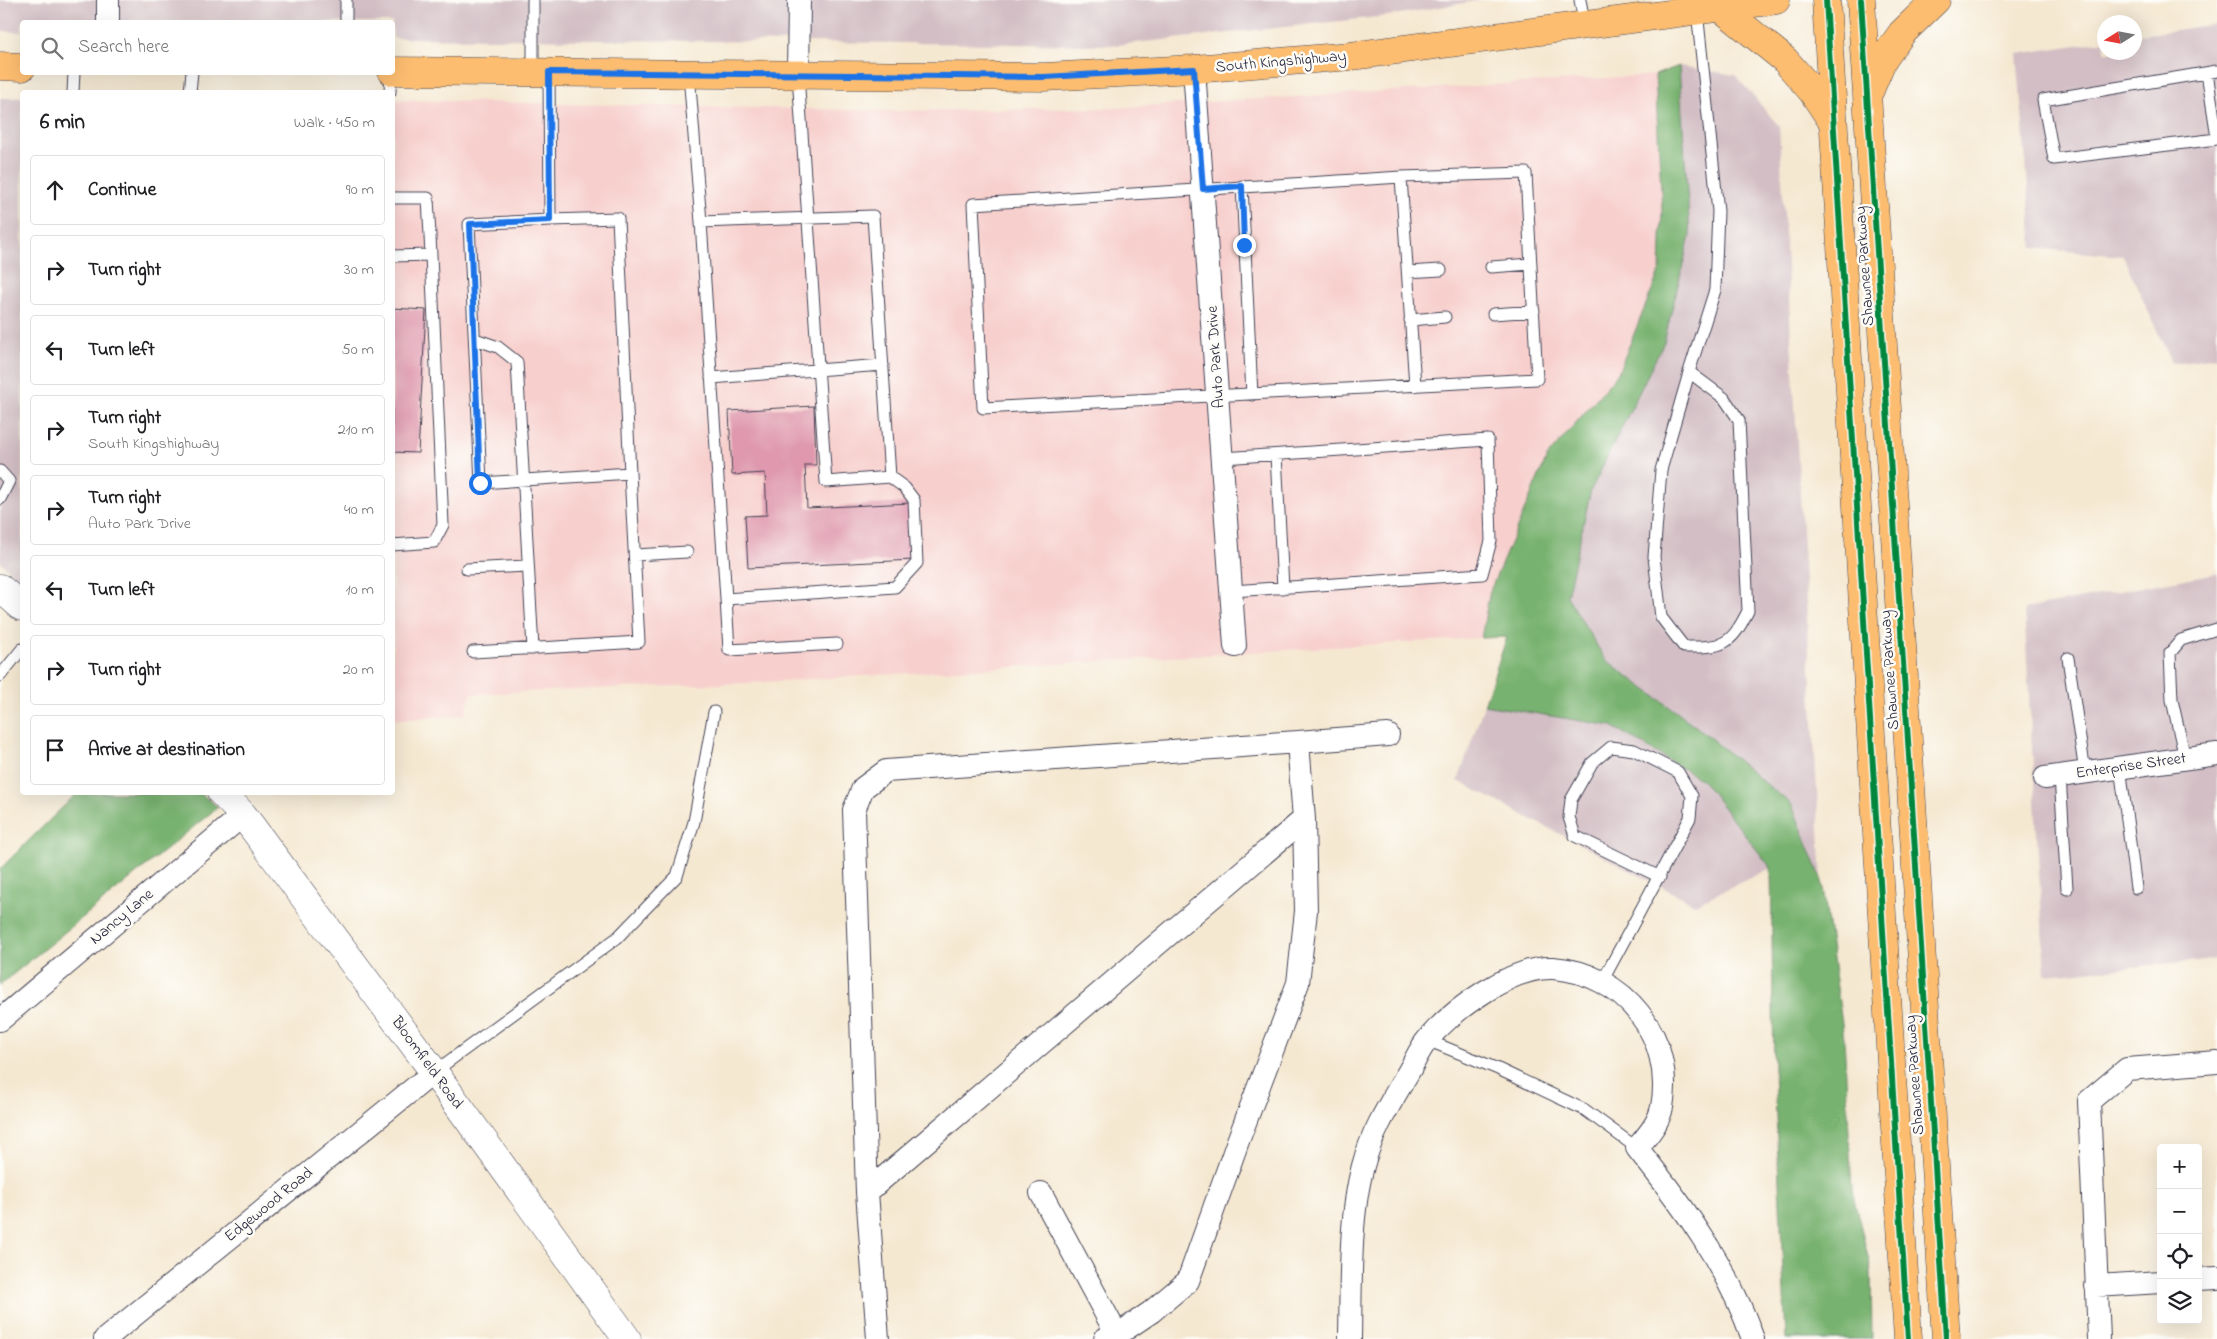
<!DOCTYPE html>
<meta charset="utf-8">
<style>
:root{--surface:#fff;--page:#f2f2f2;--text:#202124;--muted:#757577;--line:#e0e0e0}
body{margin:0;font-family:"Indie Flower",sans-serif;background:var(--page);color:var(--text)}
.controls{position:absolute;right:15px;bottom:15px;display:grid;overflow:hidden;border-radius:5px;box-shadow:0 5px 20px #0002}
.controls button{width:45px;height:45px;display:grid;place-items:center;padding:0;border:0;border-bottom:1px solid var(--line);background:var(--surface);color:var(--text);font:25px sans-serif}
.compass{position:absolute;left:2097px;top:15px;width:45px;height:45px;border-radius:50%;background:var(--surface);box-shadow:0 5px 20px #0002;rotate:259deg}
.stop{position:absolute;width:15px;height:15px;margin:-11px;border:4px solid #1a73e8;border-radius:50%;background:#fff}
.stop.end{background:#1a73e8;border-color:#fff;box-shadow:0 1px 5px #0008}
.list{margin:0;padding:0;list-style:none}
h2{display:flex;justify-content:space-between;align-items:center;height:65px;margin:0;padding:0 20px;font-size:21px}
h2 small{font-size:16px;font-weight:400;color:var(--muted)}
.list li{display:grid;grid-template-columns:32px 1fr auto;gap:15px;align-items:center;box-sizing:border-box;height:70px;margin:0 10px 10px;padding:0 10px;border:1px solid var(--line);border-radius:5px}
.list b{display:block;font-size:19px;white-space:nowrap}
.list p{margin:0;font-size:16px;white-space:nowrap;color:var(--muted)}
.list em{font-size:16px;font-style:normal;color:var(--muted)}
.icon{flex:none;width:28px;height:28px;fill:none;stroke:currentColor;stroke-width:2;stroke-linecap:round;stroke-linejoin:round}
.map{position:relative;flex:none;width:2217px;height:1339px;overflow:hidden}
.search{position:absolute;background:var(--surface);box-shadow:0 5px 20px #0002;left:20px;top:20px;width:375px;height:55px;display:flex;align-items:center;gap:12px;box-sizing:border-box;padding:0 18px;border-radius:5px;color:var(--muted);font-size:19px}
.panel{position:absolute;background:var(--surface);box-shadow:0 5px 20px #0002;left:20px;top:90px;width:375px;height:705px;border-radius:5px}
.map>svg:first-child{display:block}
</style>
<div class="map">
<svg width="2217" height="1339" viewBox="0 0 2217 1339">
<rect width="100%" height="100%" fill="#fdfcf7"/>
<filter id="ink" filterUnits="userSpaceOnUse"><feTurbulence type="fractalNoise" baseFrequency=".02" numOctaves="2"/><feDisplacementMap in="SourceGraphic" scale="10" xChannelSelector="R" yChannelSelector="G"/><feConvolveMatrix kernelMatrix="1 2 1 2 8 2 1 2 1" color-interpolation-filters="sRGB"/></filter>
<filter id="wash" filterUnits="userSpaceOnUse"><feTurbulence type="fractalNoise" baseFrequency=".0096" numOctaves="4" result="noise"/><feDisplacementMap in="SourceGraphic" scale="20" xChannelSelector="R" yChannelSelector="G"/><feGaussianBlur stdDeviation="1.12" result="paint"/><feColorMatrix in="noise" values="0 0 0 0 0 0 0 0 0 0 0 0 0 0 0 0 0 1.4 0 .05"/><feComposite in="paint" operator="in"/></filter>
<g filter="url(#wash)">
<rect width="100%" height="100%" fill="#f5e8d1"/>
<path fill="#f7d0ce" d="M1655,75L1662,210L1660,270L1618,373L1547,457L1490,591L1481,638L749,683L471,694L465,715L393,720V100L897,111L1110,108Z"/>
<path fill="#d2bec4" d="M0,0H1481L1388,16L1116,45L393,38L392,22H22V32L0,31Z
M2217,24V357L2172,363L2123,256L2033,248L2017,54L2104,41V52H2134L2135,36Z
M1679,66L1735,75L1779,126L1822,880L1792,805L1698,728L1605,659L1567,596L1591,490L1664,342L1690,236Z
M0,98H22V582L0,562Z
M2217,573V959L2045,975L2024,609Z
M1484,705L1611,726L1702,780L1771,868L1695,904L1458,781Z"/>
<path fill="#78b270" stroke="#4d6a56" d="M1679,66L1690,236L1664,342L1591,490L1567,596L1605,659L1698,728L1792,805L1822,880L1844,1038L1852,1190L1871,1270L1872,1339H1786L1774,1071L1771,868L1702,780L1612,726L1484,705L1507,637L1481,638L1490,591L1547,457L1618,373L1660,270L1662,210L1655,75Z
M77,793H200L218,807L0,985V869Z"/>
<g id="blocks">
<path fill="#df98ae" d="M392,308L426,310L418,453L392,452Z
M814,406L816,465H805L807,508L910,503L913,560L748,568L745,516L767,515L765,473L732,475L729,411Z"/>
</g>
</g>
<g filter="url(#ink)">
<use href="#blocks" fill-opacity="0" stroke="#424052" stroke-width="1"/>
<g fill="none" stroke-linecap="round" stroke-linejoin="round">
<defs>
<path id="service" d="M346,0V22
M533,0V72
M1580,0L1585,26
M2217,71L2043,100L2054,159L2217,139
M549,72L550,220L469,224L481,483L630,473L618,218L550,220
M2207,73L2217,137
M689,74L701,222L873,216L890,477L905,488L914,500L917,563L895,587L726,599L729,650L837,644
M798,75L826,482L890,477
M73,92L74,72
M190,92L192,72
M390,92L391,72
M1526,173L1537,379L983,408L973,204L1401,177Z
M1401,177L1415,386
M1242,186L1252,395
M392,198H428L431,255
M701,222L726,599
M392,256L431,255L443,525L434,542L392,545
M1491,267L1531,264
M1408,272L1441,270
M1493,314L1534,311
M1410,320L1445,317
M475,339L498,347L517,362L533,649
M1689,372L1724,398L1739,420L1748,611C1730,647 1723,647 1684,647L1661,617L1654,557L1661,470L1687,380L1689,372L1715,290L1718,211L1697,11
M711,378L883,365
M1276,455L1283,588
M1223,458L1488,440L1491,541L1482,574L1232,591
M0,471L9,481L0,499
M635,555L687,552
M467,569L527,566
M473,652L639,642L630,473
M2068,658L2085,772
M0,676L22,649
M2185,758L2172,700L2170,653L2181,640L2217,629
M2120,767L2136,888
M2060,776L2067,889
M1603,980L1690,818L1692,796L1678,772L1634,750L1611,747L1592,763L1571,800L1569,817L1575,836L1660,877
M1427,1040L1498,1069L1585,1110L1637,1148
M434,1072L617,938L677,876L694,822L714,712"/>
<path id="minor" d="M108,22V0
M1194,69L1235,646
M798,75L799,0
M1298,742L1388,735
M2045,778L2217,754
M0,1020L243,815
M867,1192L1304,819
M1041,1193L1117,1335
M2198,1279L2217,1278
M2096,1286L2161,1282
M105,1339L434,1072
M878,1339L867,1192L854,810L863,788L886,771L1298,742L1304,819L1306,911L1298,983L1238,1141L1188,1281L1151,1312L1117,1335L1105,1339
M1350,1339C1351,1286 1349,1217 1363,1166C1372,1131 1391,1102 1409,1071C1415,1061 1420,1048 1428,1039C1454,1009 1512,966 1553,968C1624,973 1675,1037 1662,1107C1659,1123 1647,1136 1637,1148C1684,1207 1728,1267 1753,1339
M2099,1339L2089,1101L2127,1069L2217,1062"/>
<path id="tertiary" d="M0,588L22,607
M221,792L243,815L434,1072L627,1339"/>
<path id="primary" d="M0,66L22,67
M392,71L1044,77L1194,69L1351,56L1776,0"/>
<path id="trunk" d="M1729,0L1721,8L1785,60L1812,91L1832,121
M1826,0L1908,1339
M1861,0L1946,1339
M1870,90L1882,61L1902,33L1936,0"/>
</defs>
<use href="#service" stroke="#424052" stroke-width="13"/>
<use href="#minor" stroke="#424052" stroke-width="24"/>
<use href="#tertiary" stroke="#424052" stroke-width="29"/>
<use href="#primary" stroke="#424052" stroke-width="29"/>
<use href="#trunk" stroke="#424052" stroke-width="29"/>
<use href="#service" stroke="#fff" stroke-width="11"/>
<use href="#minor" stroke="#fff" stroke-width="22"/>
<use href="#tertiary" stroke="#fff" stroke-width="28"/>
<use href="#primary" stroke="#fcbd6f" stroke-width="28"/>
<use href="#trunk" stroke="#fcbd6f" stroke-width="28"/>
<defs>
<path id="cycleway" d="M1826,0L1908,1339
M1861,0L1946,1339"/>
</defs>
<use href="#cycleway" stroke="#fdfcf7" stroke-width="9"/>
<use href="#cycleway" stroke="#00873e" stroke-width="6"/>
</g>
</g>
<g fill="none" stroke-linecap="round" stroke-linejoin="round" filter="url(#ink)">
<path stroke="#1a73e8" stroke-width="6" d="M480,483L470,224L550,220L549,72L1044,77L1194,69L1203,189L1242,186L1244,245"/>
</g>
<g text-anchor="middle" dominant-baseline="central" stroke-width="5" stroke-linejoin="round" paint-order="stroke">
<g font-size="16" fill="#22223b" stroke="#fdfcf7">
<text transform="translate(1281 62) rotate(-5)">South Kingshighway</text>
<text transform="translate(1865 266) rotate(-94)">Shawnee Parkway</text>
<text transform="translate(1216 357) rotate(-94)">Auto Park Drive</text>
<text transform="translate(1890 670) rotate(-94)">Shawnee Parkway</text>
<text transform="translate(2131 766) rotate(-8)">Enterprise Street</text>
<text transform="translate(122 917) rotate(-40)">Nancy Lane</text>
<text transform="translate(427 1063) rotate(54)">Bloomfield Road</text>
<text transform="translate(1915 1075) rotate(-94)">Shawnee Parkway</text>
<text transform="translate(269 1205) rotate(-39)">Edgewood Road</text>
</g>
</g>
</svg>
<div class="controls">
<button>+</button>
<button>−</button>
<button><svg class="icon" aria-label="locate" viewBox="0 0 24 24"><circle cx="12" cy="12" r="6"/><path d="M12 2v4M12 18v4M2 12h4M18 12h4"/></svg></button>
<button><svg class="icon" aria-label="layers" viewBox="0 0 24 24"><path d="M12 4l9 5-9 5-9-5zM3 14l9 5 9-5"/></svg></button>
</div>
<svg class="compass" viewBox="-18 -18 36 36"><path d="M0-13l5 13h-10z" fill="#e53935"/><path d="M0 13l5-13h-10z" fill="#757577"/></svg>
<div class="stop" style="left:480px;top:483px"></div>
<div class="stop end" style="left:1244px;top:245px"></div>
<div class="search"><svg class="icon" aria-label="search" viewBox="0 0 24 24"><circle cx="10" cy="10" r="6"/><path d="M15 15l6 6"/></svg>Search here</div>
<section class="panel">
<h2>6 min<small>Walk · 450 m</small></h2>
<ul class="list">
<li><svg class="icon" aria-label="ahead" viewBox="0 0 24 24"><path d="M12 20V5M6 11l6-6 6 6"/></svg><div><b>Continue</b></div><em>90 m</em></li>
<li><svg class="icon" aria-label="right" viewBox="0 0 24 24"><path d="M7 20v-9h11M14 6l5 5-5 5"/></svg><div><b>Turn right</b></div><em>30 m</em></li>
<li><svg class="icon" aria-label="left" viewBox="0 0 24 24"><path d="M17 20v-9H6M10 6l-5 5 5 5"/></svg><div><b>Turn left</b></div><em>50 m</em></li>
<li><svg class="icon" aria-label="right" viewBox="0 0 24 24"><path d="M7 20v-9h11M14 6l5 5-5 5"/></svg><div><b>Turn right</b><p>South Kingshighway</p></div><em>210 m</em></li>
<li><svg class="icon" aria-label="right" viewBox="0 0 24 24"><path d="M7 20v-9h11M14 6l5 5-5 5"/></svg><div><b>Turn right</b><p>Auto Park Drive</p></div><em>40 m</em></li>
<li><svg class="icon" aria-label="left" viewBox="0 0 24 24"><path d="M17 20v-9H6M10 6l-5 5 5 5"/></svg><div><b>Turn left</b></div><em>10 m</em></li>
<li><svg class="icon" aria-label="right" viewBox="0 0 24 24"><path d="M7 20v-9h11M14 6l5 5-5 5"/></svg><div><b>Turn right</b></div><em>20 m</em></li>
<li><svg class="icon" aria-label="arrive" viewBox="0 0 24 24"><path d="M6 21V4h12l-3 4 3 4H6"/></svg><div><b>Arrive at destination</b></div></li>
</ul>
</section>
</div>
